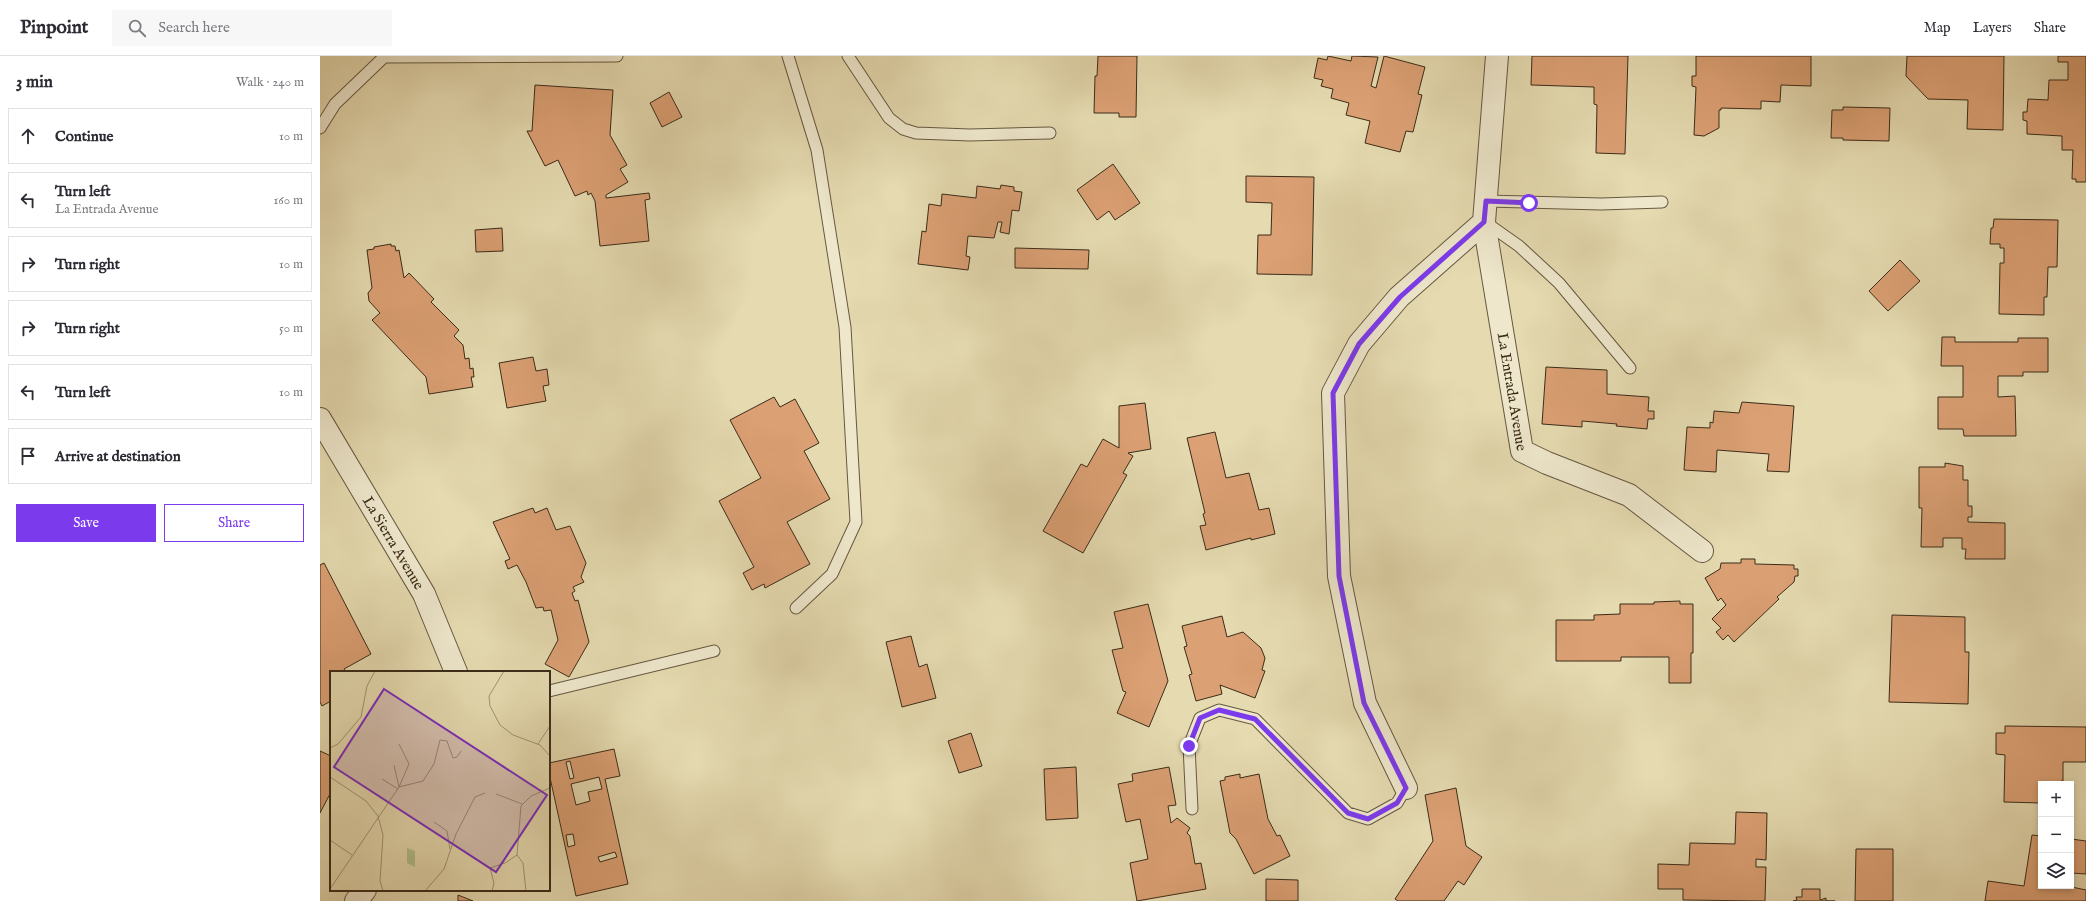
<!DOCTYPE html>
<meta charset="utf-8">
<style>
:root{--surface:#fff;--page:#f7f7f7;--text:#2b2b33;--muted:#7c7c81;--line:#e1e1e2;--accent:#7c3aed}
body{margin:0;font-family:"IM FELL English",serif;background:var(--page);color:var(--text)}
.controls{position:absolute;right:12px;bottom:12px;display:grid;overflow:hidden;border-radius:0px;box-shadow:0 2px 6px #0003}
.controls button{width:36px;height:36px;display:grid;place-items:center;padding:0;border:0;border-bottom:1px solid var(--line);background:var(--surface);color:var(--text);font:20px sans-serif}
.stop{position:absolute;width:12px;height:12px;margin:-9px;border:3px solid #7c3aed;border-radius:50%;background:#fff}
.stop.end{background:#7c3aed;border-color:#fff;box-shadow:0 1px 4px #0008}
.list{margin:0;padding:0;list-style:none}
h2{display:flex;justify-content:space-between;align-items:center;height:52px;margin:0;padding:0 16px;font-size:17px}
h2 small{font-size:13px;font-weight:400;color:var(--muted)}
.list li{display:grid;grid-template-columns:26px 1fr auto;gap:12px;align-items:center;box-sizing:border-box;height:56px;margin:0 8px 8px;padding:0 8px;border:1px solid var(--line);border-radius:0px}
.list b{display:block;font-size:15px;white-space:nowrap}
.list p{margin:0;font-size:13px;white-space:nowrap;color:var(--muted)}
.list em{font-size:13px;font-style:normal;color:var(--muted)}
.actions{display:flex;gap:8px;padding:12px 16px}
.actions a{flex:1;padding:9px 0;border:1px solid var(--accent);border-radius:0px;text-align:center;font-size:14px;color:var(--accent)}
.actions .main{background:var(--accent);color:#fff}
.icon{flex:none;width:22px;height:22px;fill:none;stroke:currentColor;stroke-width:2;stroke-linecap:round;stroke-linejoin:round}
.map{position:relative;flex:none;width:1766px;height:845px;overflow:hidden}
header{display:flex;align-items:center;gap:24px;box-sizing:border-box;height:56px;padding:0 20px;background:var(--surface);border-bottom:1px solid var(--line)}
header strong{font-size:19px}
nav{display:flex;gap:22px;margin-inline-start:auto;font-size:14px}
.search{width:280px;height:36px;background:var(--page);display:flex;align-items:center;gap:10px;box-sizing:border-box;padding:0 14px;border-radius:0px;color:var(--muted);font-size:15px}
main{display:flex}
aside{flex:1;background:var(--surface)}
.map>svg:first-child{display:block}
</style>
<header>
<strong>Pinpoint</strong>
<div class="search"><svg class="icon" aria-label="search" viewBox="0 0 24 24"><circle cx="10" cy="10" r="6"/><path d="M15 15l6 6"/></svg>Search here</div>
<nav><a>Map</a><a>Layers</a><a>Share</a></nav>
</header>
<main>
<aside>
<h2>3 min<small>Walk · 240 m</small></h2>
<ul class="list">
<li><svg class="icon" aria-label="ahead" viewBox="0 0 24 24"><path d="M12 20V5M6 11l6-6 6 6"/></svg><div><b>Continue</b></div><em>10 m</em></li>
<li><svg class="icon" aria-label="left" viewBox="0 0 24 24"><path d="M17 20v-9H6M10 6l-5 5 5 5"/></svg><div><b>Turn left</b><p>La Entrada Avenue</p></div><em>160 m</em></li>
<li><svg class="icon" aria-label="right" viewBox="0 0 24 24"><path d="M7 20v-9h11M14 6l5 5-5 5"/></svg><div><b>Turn right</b></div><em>10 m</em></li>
<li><svg class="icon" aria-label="right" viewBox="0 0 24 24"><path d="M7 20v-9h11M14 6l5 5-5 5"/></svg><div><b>Turn right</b></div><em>50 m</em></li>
<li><svg class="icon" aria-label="left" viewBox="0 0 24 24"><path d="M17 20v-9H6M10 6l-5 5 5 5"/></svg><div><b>Turn left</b></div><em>10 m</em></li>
<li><svg class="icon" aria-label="arrive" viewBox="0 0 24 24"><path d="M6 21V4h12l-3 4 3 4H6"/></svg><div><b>Arrive at destination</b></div></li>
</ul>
<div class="actions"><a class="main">Save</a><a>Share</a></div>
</aside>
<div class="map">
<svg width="1766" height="845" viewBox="0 0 1766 845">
<rect width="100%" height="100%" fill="#e5dab0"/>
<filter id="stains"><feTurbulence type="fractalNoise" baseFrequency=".005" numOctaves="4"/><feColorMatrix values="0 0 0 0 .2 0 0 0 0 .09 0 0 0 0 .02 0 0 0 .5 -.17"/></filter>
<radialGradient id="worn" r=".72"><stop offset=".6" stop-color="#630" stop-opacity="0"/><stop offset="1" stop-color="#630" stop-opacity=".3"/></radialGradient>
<path fill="#dba074" stroke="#3b2c19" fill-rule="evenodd" d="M778,0H817L816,61H799V57H774L775,20H777Z
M1008,0L1031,5L1032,0L1058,1L1051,30L1056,32L1064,0L1105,11L1098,38L1102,39L1093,76L1086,75L1080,96L1045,87L1050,65L1026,59L1029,47L1011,42L1013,33L1001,30L1003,24L994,22L998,2L1007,4Z
M1212,0H1308L1305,98L1276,97L1277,49L1274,48V31L1211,29Z
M1376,0H1491V30L1461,29L1460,46L1441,45V53L1401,52V54H1399V72L1384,80L1374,79L1376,31L1372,30V20H1376Z
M1587,0H1684L1683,74L1647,73L1648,44L1608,43L1586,20Z
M1738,0H1766V126H1756V123H1752L1753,94H1742V80L1707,78V65L1703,64V56H1707L1708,43L1728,44L1729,24H1748V6H1738Z
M215,29L293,34L290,79L307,109L300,113L308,126L286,139V142L329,137L330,143L325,144L329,185L280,190L275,145L271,137L268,139L267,135L255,140L238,104L225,110L207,75H212Z
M349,36L362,61L342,71L330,47Z
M1523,51L1570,52L1569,85L1523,84V82H1511L1512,54H1523Z
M793,108L820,147L795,164L789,155L777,164L757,134Z
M926,120L994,121L992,219L937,218L938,179H951L952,147L926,146Z
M681,129L694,131V135L702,136L699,155L692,154L689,178L680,176L682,166H678L674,182L648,180L646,200L650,201L648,214L598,208L602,175L606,176L609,148L621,150L622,138L656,142L657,130L680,133Z
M1674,163L1738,164L1737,211H1728L1727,241H1724V259L1679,258L1680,207H1684V192H1680V188H1670L1671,172H1673Z
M182,172L183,195L156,196L155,174Z
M71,188V190H75L76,195L79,194L84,222L89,217L114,243L111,246L139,274L134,280L143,289L145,303L149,302L150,313L153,312L154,321H151L153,331L109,338L106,321L52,264L60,257L49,245L48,237L52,232L47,194L54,193V191Z
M695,192L769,194L768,213L695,212Z
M1580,204L1600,225L1568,255L1549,235Z
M1622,281H1635V286H1698V282H1728V316H1703V320H1678V341L1695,340L1696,380H1644L1643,373H1618V341H1643V310H1621Z
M213,301L216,315L227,313L229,329L223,330L226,345L187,352L179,307Z
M1226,311L1287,314V338L1329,341L1328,355H1334V363H1328L1327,373L1296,370L1297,368L1262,365V371L1222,368Z
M454,341L460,351L475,343L499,387L484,395L510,443L467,466L490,508L445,532L444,528L432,534L423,517L434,511L399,445L441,422L410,364Z
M1422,346L1474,350L1469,416L1447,415L1449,398L1397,394L1396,416L1364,414L1367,371L1390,372V366L1393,367L1394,355L1419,357Z
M825,347L831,393L808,397L813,400L803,417L807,419L763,497L723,475L761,408L767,411L783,383L799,392V350Z
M895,376L906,422L929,417L939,454L949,452L955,478L931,484V482L886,494L880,470L886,469L883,458L885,457L867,382Z
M1625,407L1643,410V424H1648V450H1652V461H1648V466L1685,467V503H1645L1646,493H1642V482H1623V491H1601L1602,452H1599V411H1625Z
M213,452L215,457L227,452L236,474L250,470L266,507L261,521L264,526L253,531L255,535L252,537L255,545L258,544L269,586L249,621L225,608L238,584L231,554L224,555L223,551L216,552L206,526L197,509L188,513L185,505L190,503L173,466Z
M1421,503H1435V508L1474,509V513H1478V520H1475L1474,526L1457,541L1459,543L1414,586L1408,579L1403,584L1396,576L1401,572L1392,563L1406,549L1401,542L1398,545L1385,522L1400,513L1401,507H1421Z
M4,507L51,598L24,613L26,616H11V649L9,646L2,650L0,646V509Z
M1360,545V548H1373V597H1371V627H1349V601H1301V605H1236V564H1274V559L1300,558V548H1334V546Z
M828,548L848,625L829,671L797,657L806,636L803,635L792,594L803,592L794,556Z
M1572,559L1645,561V596H1649L1648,648L1569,646Z
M902,560L907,581L923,576L941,592L945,602L942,614L945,615L935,642L900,629L902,638L876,645L869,619L872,618L864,591L867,590L862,570Z
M591,580L599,611L607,608L616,642L582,651L566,586Z
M1685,670L1766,671V706H1743V725H1741V728H1721V747L1684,746L1685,699L1676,698V677H1685Z
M651,677L662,710L639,717L628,685Z
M294,693L300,720L285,723L308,828L256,840L229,717V707ZM250,705L254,722L250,723L246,706ZM279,721L282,733L268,736L270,745L256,749L251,728ZM253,778L255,789L248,791L246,779ZM295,796L297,801L280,806L278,801Z
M0,695L11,700V736L0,757Z
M756,711L758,762L726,764L724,713Z
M849,711L856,749L848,750L851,767L857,762L870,772L867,777L870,780L875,808L881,807L886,833L817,845L810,807L828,803L820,763L806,766L798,728L813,725L812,718Z
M920,718V722L939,718L948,763L957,780L960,779L970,800L934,818L916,783L910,777L900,725L905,724V721Z
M1136,732L1146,790L1162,801L1144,829L1138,825L1124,845H1078L1075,843L1113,785L1105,739Z
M1416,756L1447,757L1446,804L1436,803V811H1446L1445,845L1363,844V833H1338V808L1369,809L1370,787L1415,788Z
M1712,779L1721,780V830H1747L1766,834V845H1665L1668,825L1704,830Z
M1751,783L1766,785V818L1751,817Z
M1536,793H1573V845H1535Z
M946,823L978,824V845H946Z
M1482,833H1500V844L1506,842V845H1515H1473L1477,844L1476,841H1482Z
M138,839L153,845H138Z"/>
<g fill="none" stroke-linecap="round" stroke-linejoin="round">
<defs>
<path id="lane" d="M468,0L497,94L525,271L536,466L512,518L476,552
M528,0L569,62L583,73L596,77L650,79L730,77
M0,72L15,48L64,1L297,0
M1166,145L1281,148L1342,146
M1165,166L1199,190L1239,227L1310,312
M229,635L394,595
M872,753L869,690L880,662L899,654L935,663L1028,757L1048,763L1077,747L1086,732"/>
<g id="street">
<path id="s1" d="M1164,166L1202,395L1227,407L1309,439L1382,495"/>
<path id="s2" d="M0,363L104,538L136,616"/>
<path d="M1086,732L1045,647L1019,520L1013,337L1039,288L1079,241L1164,166L1177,0"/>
<path d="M36,845L45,834"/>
</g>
</defs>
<use href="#lane" stroke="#66583f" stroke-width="13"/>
<use href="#street" stroke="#66583f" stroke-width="24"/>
<use href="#lane" stroke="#eee7cc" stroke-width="11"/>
<use href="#street" stroke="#eee7cc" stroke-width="22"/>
</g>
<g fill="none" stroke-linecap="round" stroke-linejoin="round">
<path stroke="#7c3aed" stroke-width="5" d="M869,690L880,662L899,654L935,663L1028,757L1048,763L1077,747L1086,732L1044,647L1019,520L1013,337L1039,288L1080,241L1164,166L1166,145L1209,147"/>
</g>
<g text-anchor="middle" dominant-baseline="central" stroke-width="3" stroke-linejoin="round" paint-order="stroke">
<g font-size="15" fill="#3b2c19" stroke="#eee7cc">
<text stroke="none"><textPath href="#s1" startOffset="172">La Entrada Avenue</textPath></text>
<text stroke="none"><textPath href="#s2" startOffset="144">La Sierra Avenue</textPath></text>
</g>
</g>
<g transform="translate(10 615)">
<rect width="220" height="220" fill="#e5dab0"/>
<path d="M77,177L85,180V196L77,192Z" fill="#b2c08d"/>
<path fill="none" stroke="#a19474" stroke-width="1" d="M174,0L159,25L160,35L170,54L183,64L210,74L220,85M69,73L79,93L69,116M208,73L220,55M0,77L8,73L31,46L37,15L45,0M64,94L69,116M0,106L36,130L48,145L53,164L50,210L53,220M52,108L68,118M166,123L192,133M104,151L117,160L120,178M0,169L22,184M123,173L160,197L175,192L187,184M187,184L191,135L201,125L220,117M187,184L193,192L196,220M160,197L164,212L162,220M0,218L69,116L93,110L104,93L110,69L117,70L123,87L127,86L131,80M95,220L114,198L126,163L145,126L155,122"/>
<path fill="#7b2cbf" fill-opacity="0.15" stroke="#7b2cbf" stroke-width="2" d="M54,18L217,124L166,201L4,96Z"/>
<rect width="220" height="220" fill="none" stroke="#3b2c19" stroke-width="2"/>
</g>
<rect width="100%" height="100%" filter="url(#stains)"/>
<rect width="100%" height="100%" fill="url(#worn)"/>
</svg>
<div class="controls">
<button>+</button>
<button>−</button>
<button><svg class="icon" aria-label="layers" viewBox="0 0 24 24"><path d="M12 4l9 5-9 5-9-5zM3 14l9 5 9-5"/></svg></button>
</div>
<div class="stop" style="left:1209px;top:147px"></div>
<div class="stop end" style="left:869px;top:690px"></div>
</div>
</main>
